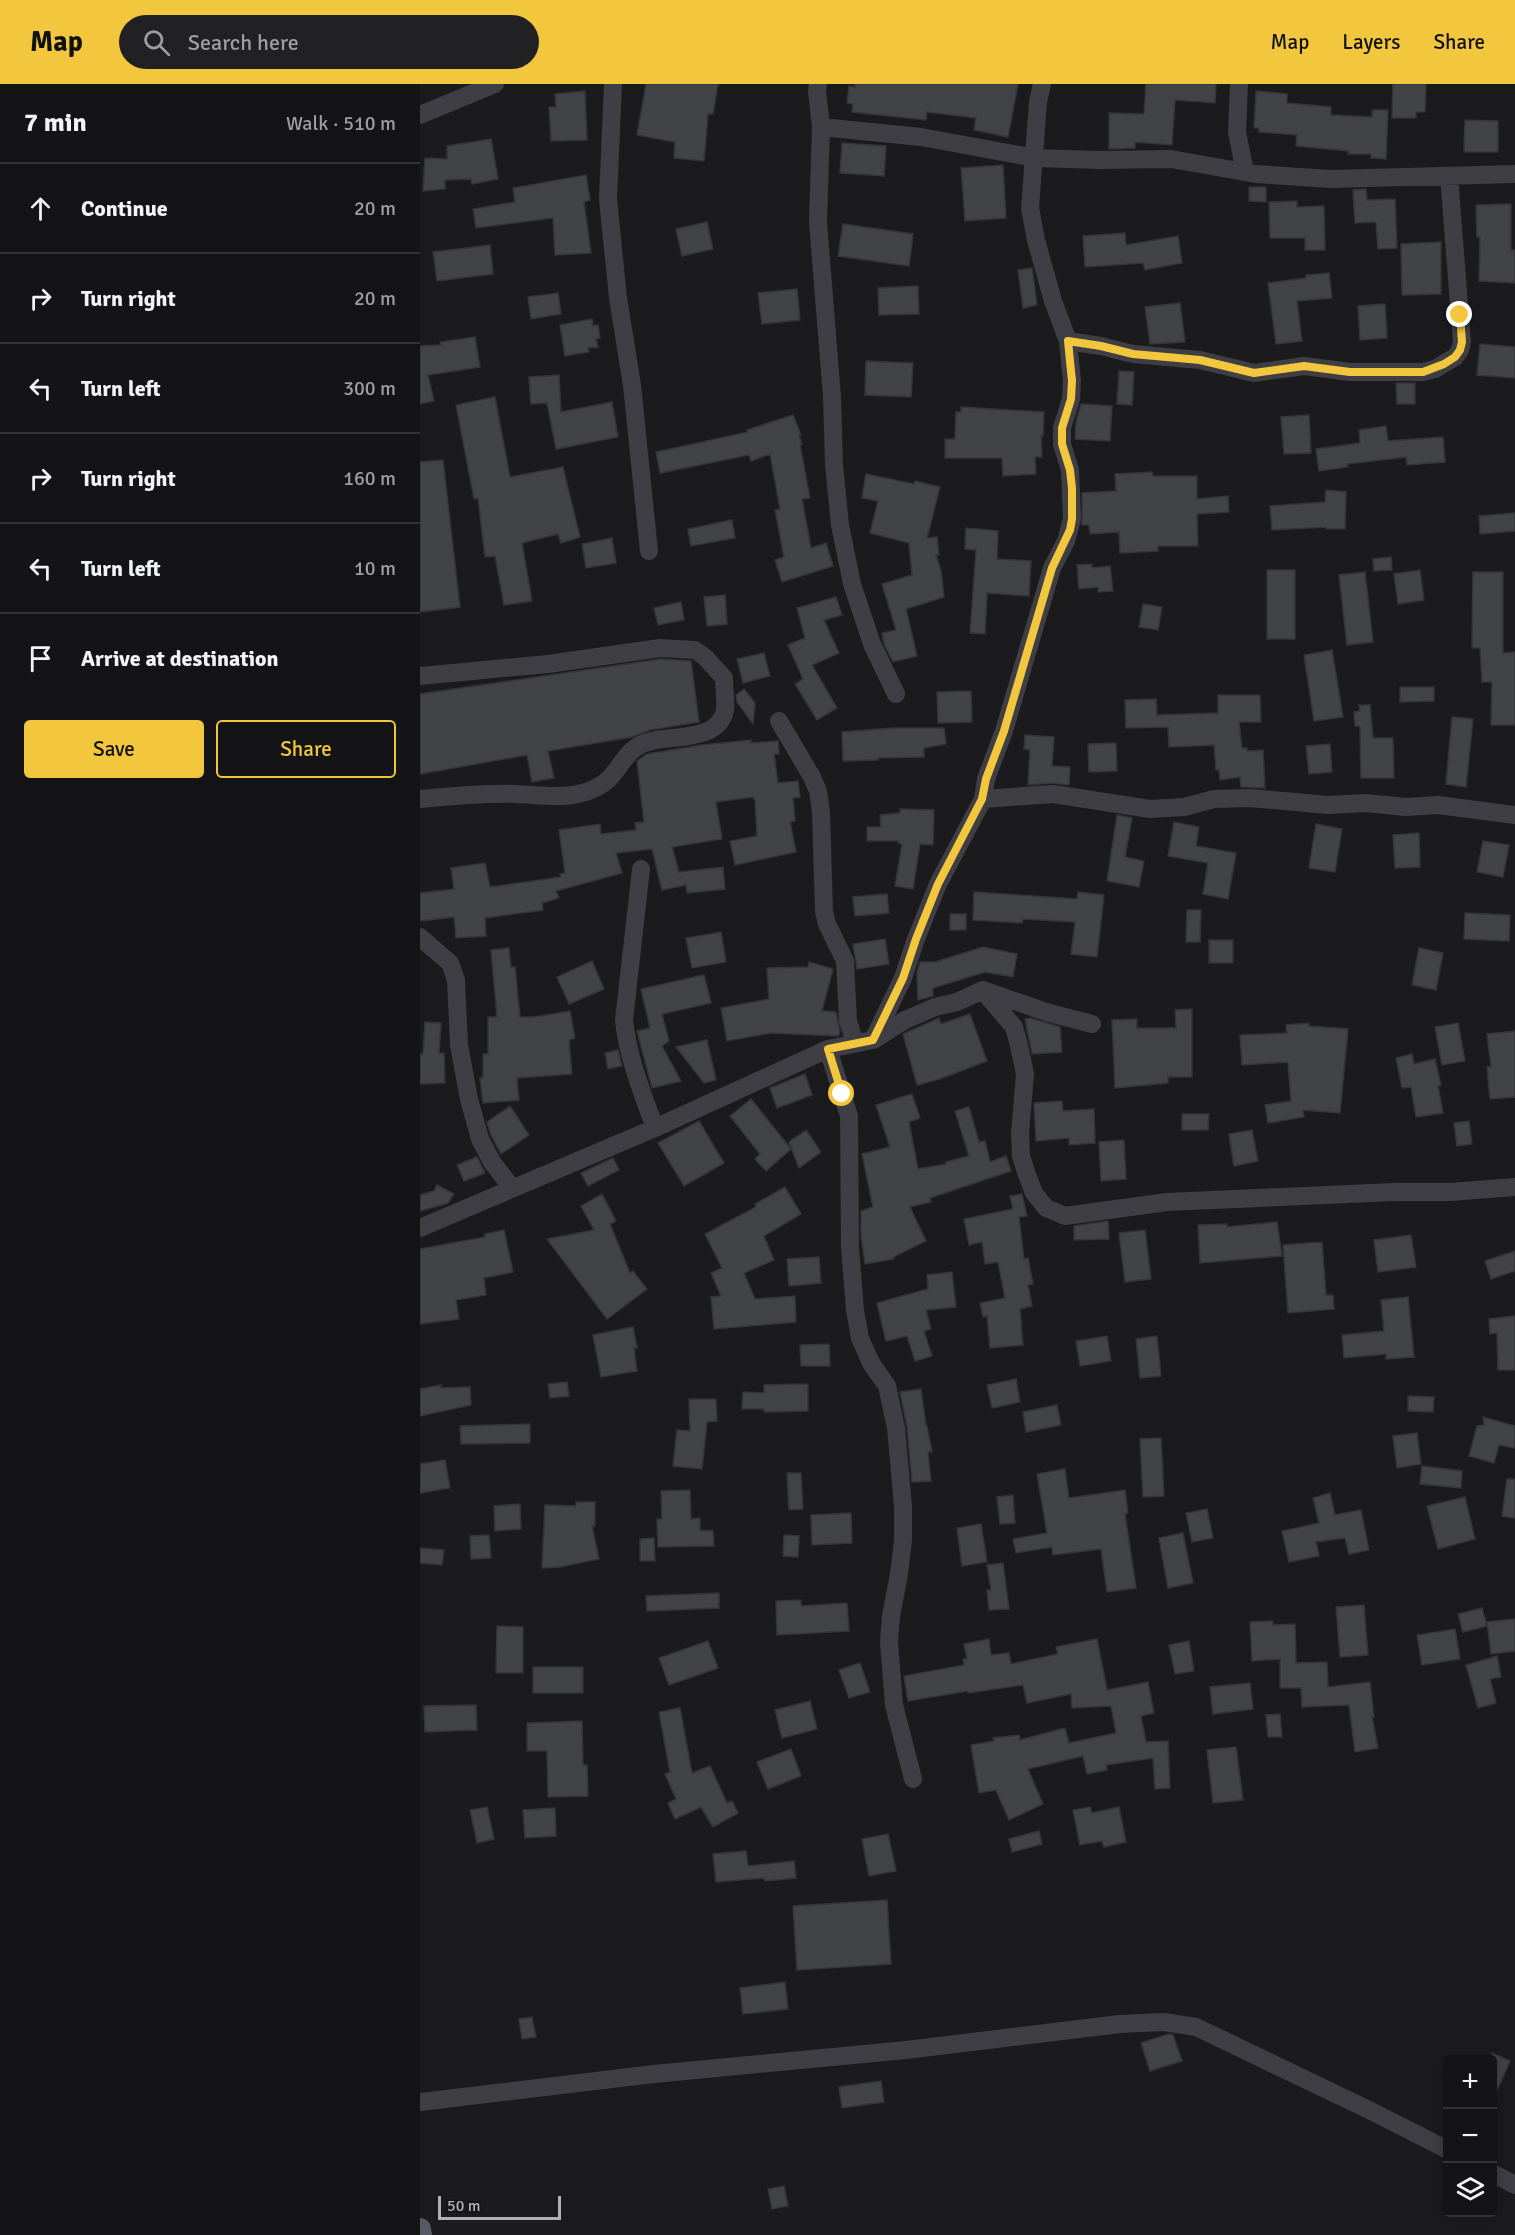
<!DOCTYPE html>
<meta charset="utf-8">
<style>
:root{--surface:#141416;--page:#212123;--text:#f1f3f6;--muted:#9d9ea1;--line:#333335;--accent:#f2c73e}
body{margin:0;font-family:Signika,sans-serif;background:var(--page);color:var(--text)}
.controls{position:absolute;right:18px;bottom:18px;display:grid;overflow:hidden;border-radius:6px;box-shadow:0 3px 15px #0003}
.controls button{width:54px;height:54px;display:grid;place-items:center;padding:0;border:0;border-bottom:2px solid var(--line);background:var(--surface);color:var(--text);font:30px sans-serif}
.scale{position:absolute;left:18px;bottom:15px;width:123px;box-sizing:border-box;padding-left:6px;border:3px solid #adb1bc;border-top:0;font-size:16px;line-height:21px;white-space:nowrap;color:#adb1bc;-webkit-text-stroke:4px #161618;paint-order:stroke}
.stop{position:absolute;width:18px;height:18px;margin:-14px;border:4px solid #f2c73e;border-radius:50%;background:#fff}
.stop.end{background:#f2c73e;border-color:#fff;box-shadow:0 2px 6px #0008}
.list{margin:0;padding:0;list-style:none}
h2{display:flex;justify-content:space-between;align-items:center;height:78px;margin:0;padding:0 24px;font-size:26px}
h2 small{font-size:20px;font-weight:400;color:var(--muted)}
.list li{display:grid;grid-template-columns:39px 1fr auto;gap:18px;align-items:center;box-sizing:border-box;height:90px;padding:0 24px;border-top:2px solid var(--line)}
.list b{display:block;font-size:22px;white-space:nowrap}
.list em{font-size:20px;font-style:normal;color:var(--muted)}
.actions{display:flex;gap:12px;padding:18px 24px}
.actions a{flex:1;padding:14px 0;border:2px solid var(--accent);border-radius:6px;text-align:center;font-size:21px;color:var(--accent)}
.actions .main{background:var(--accent);color:#111}
.icon{flex:none;width:33px;height:33px;fill:none;stroke:currentColor;stroke-width:2;stroke-linecap:round;stroke-linejoin:round}
.map{position:relative;flex:none;width:1095px;height:2151px;overflow:hidden}
header{display:flex;align-items:center;gap:36px;box-sizing:border-box;height:84px;padding:0 30px;background:var(--accent);color:#111}
header strong{font-size:28px}
nav{display:flex;gap:33px;margin-inline-start:auto;font-size:21px}
.search{width:420px;height:54px;background:var(--page);display:flex;align-items:center;gap:15px;box-sizing:border-box;padding:0 21px;border-radius:33px;color:var(--muted);font-size:22px}
main{display:flex}
aside{flex:1;background:var(--surface)}
.map>svg:first-child{display:block}
</style>
<header>
<strong>Map</strong>
<div class="search"><svg class="icon" aria-label="search" viewBox="0 0 24 24"><circle cx="10" cy="10" r="6"/><path d="M15 15l6 6"/></svg>Search here</div>
<nav><a>Map</a><a>Layers</a><a>Share</a></nav>
</header>
<main>
<aside>
<h2>7 min<small>Walk · 510 m</small></h2>
<ul class="list">
<li><svg class="icon" aria-label="ahead" viewBox="0 0 24 24"><path d="M12 20V5M6 11l6-6 6 6"/></svg><div><b>Continue</b></div><em>20 m</em></li>
<li><svg class="icon" aria-label="right" viewBox="0 0 24 24"><path d="M7 20v-9h11M14 6l5 5-5 5"/></svg><div><b>Turn right</b></div><em>20 m</em></li>
<li><svg class="icon" aria-label="left" viewBox="0 0 24 24"><path d="M17 20v-9H6M10 6l-5 5 5 5"/></svg><div><b>Turn left</b></div><em>300 m</em></li>
<li><svg class="icon" aria-label="right" viewBox="0 0 24 24"><path d="M7 20v-9h11M14 6l5 5-5 5"/></svg><div><b>Turn right</b></div><em>160 m</em></li>
<li><svg class="icon" aria-label="left" viewBox="0 0 24 24"><path d="M17 20v-9H6M10 6l-5 5 5 5"/></svg><div><b>Turn left</b></div><em>10 m</em></li>
<li><svg class="icon" aria-label="arrive" viewBox="0 0 24 24"><path d="M6 21V4h12l-3 4 3 4H6"/></svg><div><b>Arrive at destination</b></div></li>
</ul>
<div class="actions"><a class="main">Save</a><a>Share</a></div>
</aside>
<div class="map">
<svg width="1095" height="2151" viewBox="0 0 1095 2151">
<rect width="100%" height="100%" fill="#1b1b1d"/>
<path fill="#424347" stroke="#353539" stroke-width="1.5" d="M226,0H298L293,30H288L284,77L254,74L255,58L217,51Z
M435,0H598L588,53L554,46L556,34L507,28L506,36L432,28L433,20L427,19L429,2L435,3Z
M726,0H796L795,19L755,16L752,61L715,58V64L689,65V29L724,30Z
M973,0H1006L1005,28H996V34H972Z
M165,7L167,56L131,57L129,23H136L135,10Z
M836,7L867,10V19L911,23V31L952,33V26H968L966,75L951,74V70H928L929,67L876,62L877,51L839,48V44H834Z
M1045,36L1078,37V68H1044Z
M71,55L78,95L52,100L51,95L25,96V105L3,107L5,74L27,75V62Z
M422,59L466,62L464,92L420,89Z
M583,81L586,134L545,137L541,84Z
M166,91L170,116L164,118L171,169L135,171L133,134L56,144L53,125L95,118L93,104Z
M829,103H846V118L829,117Z
M946,105L947,116L975,115L977,164L958,165L956,138L935,139L933,106Z
M877,117V123L904,122L905,166H885V154H850L849,118Z
M1091,120V166H1095V199L1059,197L1060,153H1057L1056,121Z
M287,138L293,165L262,172L256,145Z
M423,140L493,150L489,182L418,172Z
M705,149L706,161L758,152L762,179L725,186L723,179L665,183L663,152Z
M1021,158V210L982,211L981,160Z
M70,161L73,190L17,197L13,168Z
M612,184L617,221L603,224L598,186Z
M909,189L912,214L877,217L882,257L856,260L848,199L886,194V191Z
M498,202L499,230L459,231L458,204Z
M377,205L380,236L342,240L338,209Z
M138,209L141,230L111,235L108,213Z
M760,219L765,258L730,260L725,223Z
M965,220L967,254L940,256L938,222Z
M172,235L173,242L178,241L180,254L176,255L178,263L168,264L169,268L145,272L140,241Z
M55,253L60,283L8,291L14,317L0,320V262L21,261L20,258Z
M1060,260L1095,263V294L1057,291Z
M446,277L493,279L491,313L445,311Z
M699,287L714,288L712,321L697,320Z
M139,291L141,328L192,318L198,353L136,365L127,319L111,320L109,293Z
M976,299H995V320H977Z
M75,313L90,393L143,383L160,453L141,459L138,450L102,459L112,517L84,521L75,472L65,473L58,414L54,415L36,321Z
M661,320L692,322L690,357L655,355L656,338Z
M541,323L624,328L623,352H621L622,373H615L616,390L583,392L582,374H525V355H535L536,328H541Z
M373,331L381,351L379,352L382,360L380,361L390,414L382,415L391,464L406,459L413,482L362,498L355,476L364,473L355,426L360,425L350,370L331,377L329,371L240,389L236,368L328,348L327,346Z
M889,331L891,369L864,370L861,333Z
M966,342L968,357L1023,353L1025,378L987,381L986,373L927,380L928,383L899,387L896,365L940,359L939,346Z
M23,376L40,523L0,528V378Z
M732,388L733,392H777V415L808,412L809,428L777,430L778,462H738V467L700,469L699,448L670,450L669,441H662V409L696,407L695,390Z
M446,390L494,400L495,397L520,403L507,454L517,453L519,471H516L521,487L524,513L486,525L497,572L473,578L464,560L462,549L476,546L462,500L492,491L489,459L450,449L458,417L442,414Z
M906,406L926,408L925,445H906V443L852,446L850,422L905,418Z
M1095,429V447L1060,450L1059,432Z
M312,436L315,454L271,462L268,445Z
M546,444L578,447L577,475L611,477L609,512L567,509L565,550L550,549L556,466L545,465Z
M192,454L196,479L166,484L162,460Z
M971,473L972,486L954,487L953,475Z
M672,480V484L690,482L693,507L678,508V503L659,505L657,481Z
M847,486H875V555H847Z
M1000,486L1004,516L978,520L974,490Z
M945,488L953,558L927,561L919,491Z
M1053,488H1083V569L1095,568V641H1071L1072,598H1062L1060,564H1052Z
M305,511L307,540L287,542L284,513Z
M416,513L422,531L404,536L419,569L392,581L417,624L397,636L375,600L383,595L368,561L385,554L377,524Z
M261,518L264,536L238,541L234,524Z
M723,520L742,523L738,546L719,543Z
M912,566L923,633L894,637L884,571Z
M344,569L350,592L323,599L317,575Z
M240,575L271,577L279,638L230,646L212,653L128,667L134,694L112,698L107,671L0,690V610Z
M980,603H1014V617L980,618Z
M324,605L335,619L333,640L317,618L316,611Z
M551,607L552,638L518,639L517,608Z
M798,611H840L841,638H819L822,664H827V667L843,666L845,704L821,703L820,693L800,696L799,686H796L794,661L749,663L748,643L706,644L705,616L736,615L737,631L798,629Z
M939,621H950L953,654H973L974,694H941L940,642H935L934,628L940,627Z
M1032,633L1053,635L1046,703L1026,700Z
M473,644H524L526,660L504,664V673L458,674V676L423,677L422,648Z
M605,651L634,653L632,682L650,683L649,701L632,699L608,701L610,666L604,665Z
M331,656V659L358,657L359,670H354L358,699L378,697L380,713L373,714L375,737L370,738L376,768L315,781L310,757L337,752L335,717L333,713L296,718L302,755L252,763L259,788L303,783L305,805L267,809L266,801L242,806L232,765L196,769L202,789L136,807L139,814L122,819L123,826L65,834L66,852L36,854L34,833L0,837V809L34,805L31,784L65,779L70,803L141,793L140,790L145,789L139,746L180,740L181,750L216,746L215,739L224,738L217,677L227,670L282,661Z
M696,659L697,687L669,688L668,660Z
M910,660L912,688L889,690L886,662Z
M480,725L514,726L513,761L500,760L493,805L475,802L482,760L478,759V757H447V743H461L460,731L480,729Z
M697,731L712,734L705,773L724,777L719,803L687,797Z
M754,738L779,743L776,762L816,769L808,815L783,810L788,779L748,772Z
M896,740L922,745L915,788L889,784Z
M999,749L1000,783L975,784L973,751Z
M1063,757L1089,761L1083,793L1057,788Z
M554,808L657,815L658,808L684,811L677,873L651,870L655,838L603,835L602,839L553,836Z
M467,810L469,829L435,832L433,813Z
M767,826H781L780,858H766Z
M1045,829L1090,831L1089,857L1044,855Z
M530,830H546V846H530Z
M301,848L306,878L272,884L266,854Z
M465,855L469,880L437,885L433,860Z
M789,856H813V879H789Z
M563,863L597,870L593,893L565,888L513,904V912L498,916L497,888L500,878H515Z
M89,864L91,883H95L100,933H114L150,927L155,954L149,956L152,990L97,994L99,1016L63,1019L60,994H63V970H68V933H77L71,866Z
M999,864L1023,869L1016,906L992,901Z
M172,877L184,905L149,920L137,893Z
M389,878L413,885L402,927L416,928L420,948L418,952L351,949L307,957L301,924L349,915L347,884L388,883Z
M284,891L291,919L242,930L249,957L242,962L261,997L232,1004L217,947L230,944L221,905Z
M772,925V993H748V999L695,1004L692,936L717,935V944H756L755,926Z
M550,930L567,977L520,995L497,1001L483,950L519,934L521,940Z
M610,934L640,943L642,968L612,970L605,935Z
M5,938L21,939L19,969H24L25,999L0,1000V970H3Z
M889,939V942L928,945L920,1029L883,1026L884,1033L848,1039L845,1021L871,1017L868,978L822,981L820,951L867,949L866,941Z
M1038,939L1045,977L1022,981L1015,943Z
M1095,947V1013L1070,1015L1067,983H1071L1067,950Z
M287,956L296,996L284,999L256,963Z
M198,966L202,982L188,985L185,969Z
M992,970L994,980L1015,975L1021,1001L1018,1002L1023,1029L996,1033L991,1003L982,1004L976,974Z
M385,990L392,1011L357,1024L350,1004Z
M492,1010L500,1034L489,1038L498,1085L526,1080V1078L549,1072L535,1027L549,1023L559,1058L565,1057L570,1078L586,1072L591,1087L510,1114L511,1118L490,1123L506,1157L473,1173L474,1175L445,1180L441,1152V1127L453,1123L442,1070L470,1063L456,1021Z
M331,1015L371,1065L346,1087L335,1075L340,1070L310,1032Z
M642,1017L643,1027L674,1025L675,1059L649,1061V1054L616,1057L614,1019Z
M90,1022L109,1051L81,1070L71,1051L67,1038Z
M762,1030H789L788,1046H762Z
M279,1037L304,1079L264,1102L238,1059Z
M1049,1037L1052,1060L1037,1062L1034,1039Z
M386,1046L401,1068L379,1084L369,1058Z
M832,1046L838,1077L814,1082L809,1050Z
M704,1056L706,1095L681,1097L679,1058Z
M57,1073L65,1089L44,1097L37,1081Z
M193,1074L199,1086L168,1102L161,1089Z
M17,1101L34,1110L28,1119L0,1127V1111L14,1107Z
M365,1103L381,1130L344,1152L354,1176L324,1189L335,1215L375,1212L376,1238L294,1245L291,1213L301,1212L291,1189L302,1184L285,1150L336,1123L335,1120Z
M182,1110L196,1137L190,1140L210,1189L213,1187L227,1205L187,1235L127,1155L174,1146L161,1122Z
M602,1110L607,1132L599,1133L604,1175L608,1174L613,1200L608,1201L612,1222L600,1225L603,1261L570,1264L567,1232L563,1233L560,1219L585,1214L578,1178L565,1180L562,1158L549,1161L544,1135L593,1125L590,1112Z
M688,1137L689,1155L654,1156V1142Z
M857,1138L862,1172L780,1179L778,1141L807,1140V1143Z
M84,1146L93,1188L64,1194L66,1211L36,1216L39,1235L0,1240V1165L65,1153V1150Z
M725,1146L731,1195L705,1198L699,1149Z
M991,1151L996,1183L958,1188L954,1156Z
M902,1158L906,1211H913L914,1225L868,1229L863,1161Z
M1095,1167V1187L1071,1195L1065,1177Z
M399,1173L401,1199L369,1202L367,1175Z
M532,1188L536,1223L506,1226L511,1245L504,1247L512,1272L495,1277L487,1252L466,1257L457,1219L508,1205L507,1191Z
M988,1213L994,1273L966,1275V1270L924,1274L922,1251L964,1247L961,1216Z
M1095,1232V1286H1078L1077,1249L1070,1250L1069,1235Z
M213,1243L217,1264H214L217,1287L181,1293L173,1251Z
M687,1252L691,1277L660,1282L656,1257Z
M737,1252L741,1292L720,1294L716,1255Z
M409,1260L410,1282H381L380,1261Z
M596,1295L600,1318L572,1324L567,1301Z
M147,1298L149,1312L130,1314L128,1300Z
M388,1300V1327L344,1328V1325H322L323,1308L344,1309V1301Z
M21,1301V1304L50,1303L51,1321L0,1332V1305Z
M501,1305L506,1342H507L512,1368H508L511,1397L492,1398L487,1343L480,1308Z
M988,1312L1014,1313L1013,1328L988,1327Z
M269,1315H296L297,1337L287,1338L282,1385L253,1382L257,1346L270,1347Z
M637,1321L641,1341L606,1348L603,1328Z
M1063,1333L1095,1342V1364L1079,1361L1074,1379L1049,1372L1057,1342L1064,1341Z
M110,1340V1359L41,1360L40,1342Z
M997,1349L1001,1380L977,1384L973,1352Z
M741,1354L744,1412L723,1413L720,1355Z
M25,1376L30,1404L0,1409V1380Z
M1002,1382L1042,1387L1041,1404L1000,1400Z
M645,1385L649,1414L705,1406L708,1429L705,1430L716,1504L687,1508L681,1465L633,1471L632,1463L596,1469L593,1455L627,1449L617,1390Z
M367,1389H381L383,1425L369,1426Z
M1087,1395H1095V1434L1082,1432Z
M270,1406L271,1435L280,1434V1446L293,1447L294,1462L238,1463L237,1435H242L241,1407Z
M910,1409L915,1431L941,1426L949,1466L929,1470L925,1454L896,1458L899,1472L869,1478L862,1447L899,1439L893,1414Z
M593,1411L595,1439L580,1440L577,1413Z
M1045,1413L1055,1455L1018,1465L1007,1422Z
M156,1418H175V1442H172L179,1475L140,1483L122,1484L125,1421L156,1422Z
M100,1420L101,1445L75,1447L74,1422Z
M787,1425L793,1454L772,1458L766,1429Z
M431,1429L432,1459L392,1461L391,1431Z
M561,1440L567,1478L542,1482L537,1444Z
M763,1449L773,1499L748,1504L739,1454Z
M69,1451L71,1474L51,1475L50,1452Z
M364,1451L379,1452L378,1473L363,1472Z
M234,1454L235,1477H220V1455Z
M0,1464L24,1466L22,1481L0,1479Z
M583,1479L589,1525L569,1526L567,1506H571L567,1481Z
M299,1509V1524L227,1527L226,1512Z
M381,1516V1522L427,1519L429,1547L357,1551L356,1517Z
M944,1521L948,1571L920,1573L916,1523Z
M1062,1524L1067,1542L1043,1548L1038,1530Z
M1095,1535V1567L1071,1570L1067,1538Z
M853,1537V1541L875,1540L876,1579L907,1578L908,1603L950,1598L954,1633H952L958,1664L935,1668L929,1621L882,1623L881,1604H860V1575L832,1577L830,1538Z
M77,1542L103,1543V1589H76Z
M1035,1545L1040,1575L1002,1581L997,1551Z
M569,1555L571,1571L589,1569L591,1580L638,1570L636,1563L677,1555L687,1606L728,1598L734,1629L721,1632L726,1658L748,1657L750,1704L735,1705L733,1674L686,1681L687,1686L667,1690L663,1672L608,1685L623,1720L589,1736L576,1706L559,1709L551,1661L574,1657L573,1654L599,1651L600,1656L645,1644L649,1659L696,1649L691,1622L652,1624L651,1610L607,1619L603,1601L548,1609V1607L488,1617L484,1592L544,1581L543,1575H547L544,1560Z
M288,1557L298,1584L249,1601L239,1574Z
M769,1557L774,1587L755,1590L749,1561Z
M1077,1572L1081,1593L1070,1595L1076,1619L1058,1624L1046,1581Z
M440,1579L450,1608L429,1614L419,1586Z
M113,1583H163V1609H113Z
M830,1599L833,1625L793,1630L790,1603Z
M390,1617L397,1645L362,1654L355,1626Z
M56,1621L57,1646L5,1648L4,1622Z
M260,1624L272,1689L290,1682L307,1719L312,1717L318,1729L293,1743L281,1723L255,1735L248,1719L256,1715L245,1690L250,1688L239,1628Z
M860,1630L862,1653H848L846,1631Z
M162,1637L163,1681H167L168,1712L128,1713L127,1667H107V1639Z
M816,1663L823,1716L793,1719L787,1666Z
M371,1665L381,1692L348,1705L337,1678Z
M67,1723L74,1755L57,1759L50,1726Z
M670,1723L672,1729L699,1723L706,1758L684,1763L682,1757L660,1761L653,1726Z
M135,1724L136,1752L105,1754L103,1726Z
M619,1747L622,1760L592,1768L589,1755Z
M468,1750L476,1787L449,1792L442,1755Z
M326,1767L328,1782L374,1777L376,1794L345,1797L344,1794L296,1798L293,1770Z
M467,1816L471,1880L377,1886L373,1822Z
M365,1898L368,1925L323,1930L320,1904Z
M112,1933L116,1953L102,1955L99,1935Z
M749,1950L753,1951L762,1977L730,1987L721,1959Z
M1072,1969L1090,1977L1072,2018Z
M461,1997L464,2018L422,2024L419,2003Z
M364,2102L368,2122L352,2125L348,2105Z"/>
<g fill="none" stroke-linecap="round" stroke-linejoin="round">
<path stroke="#3e3e44" stroke-width="18" d="M193,0L188,115L198,214L212,301L229,467
M398,0L397,7L401,43L398,138L412,313L414,381L420,441L432,500L452,560L476,610
M819,0L817,48L825,88
M0,31L75,0
M401,43L501,53L615,74L680,76L751,75L836,90L911,95L1095,90
M648,257L681,262L713,270L780,276L834,289L884,282L930,288H1003L1015,285L1035,273L1040,266L1042,258L1029,92
M0,592L128,580L240,564L275,566L285,573L304,594C304,604 306,616 305,626C298,661 245,649 222,660C204,668 199,688 184,699C157,718 126,711 96,710C64,709 31,712 0,715
M359,637L392,693L398,707L401,728L404,827L407,840L425,877L428,937L435,959
M563,715L633,710L730,725L764,723L794,715L830,714L908,721L945,719L986,723L1018,721L1095,731
M221,785L204,936C208,974 222,1008 235,1044
M0,853L30,879L36,896L39,961L49,1015L60,1055L72,1078L92,1104
M564,908L594,943L599,961L605,990L600,1049L601,1072L606,1088L614,1109L626,1124L645,1132L747,1118L974,1108H1030L1095,1103
M453,956L483,894L496,855L518,800L563,715L566,695L584,647L632,484L646,457L652,435L650,386L642,360V344L651,315L652,297L648,257L633,217L616,156L610,124L618,18L622,0
M408,965L429,1032L430,1164L435,1226L440,1254L451,1279L467,1302L476,1344L483,1422V1457L479,1490L471,1532L469,1558L474,1621L493,1695
M0,1144L235,1044L408,965L453,956L485,936L515,923L537,918L563,906L626,928L672,940
M0,2018L234,1990L486,1966L700,1940L744,1938L776,1943L947,2025L1028,2066
M1072,2089L1095,2101"/>
<path stroke="#585961" stroke-width="22" d="M0,2145L1,2151"/>
</g>
<g fill="none" stroke-linecap="round" stroke-linejoin="round">
<path stroke="#f2c73e" stroke-width="8" d="M422,1010L408,965L453,956L483,894L496,855L518,800L562,715L566,695L584,647L632,484L650,446L652,435V404L650,386L642,360V344L651,315L652,297L648,257L681,262L713,270L780,276L834,289L884,282L930,288H1003L1024,280L1035,273L1040,266L1042,258L1040,231"/>
</g>
</svg>
<div class="controls">
<button>+</button>
<button>−</button>
<button><svg class="icon" aria-label="layers" viewBox="0 0 24 24"><path d="M12 4l9 5-9 5-9-5zM3 14l9 5 9-5"/></svg></button>
</div>
<div class="scale">50 m</div>
<div class="stop" style="left:422px;top:1010px"></div>
<div class="stop end" style="left:1040px;top:231px"></div>
</div>
</main>
